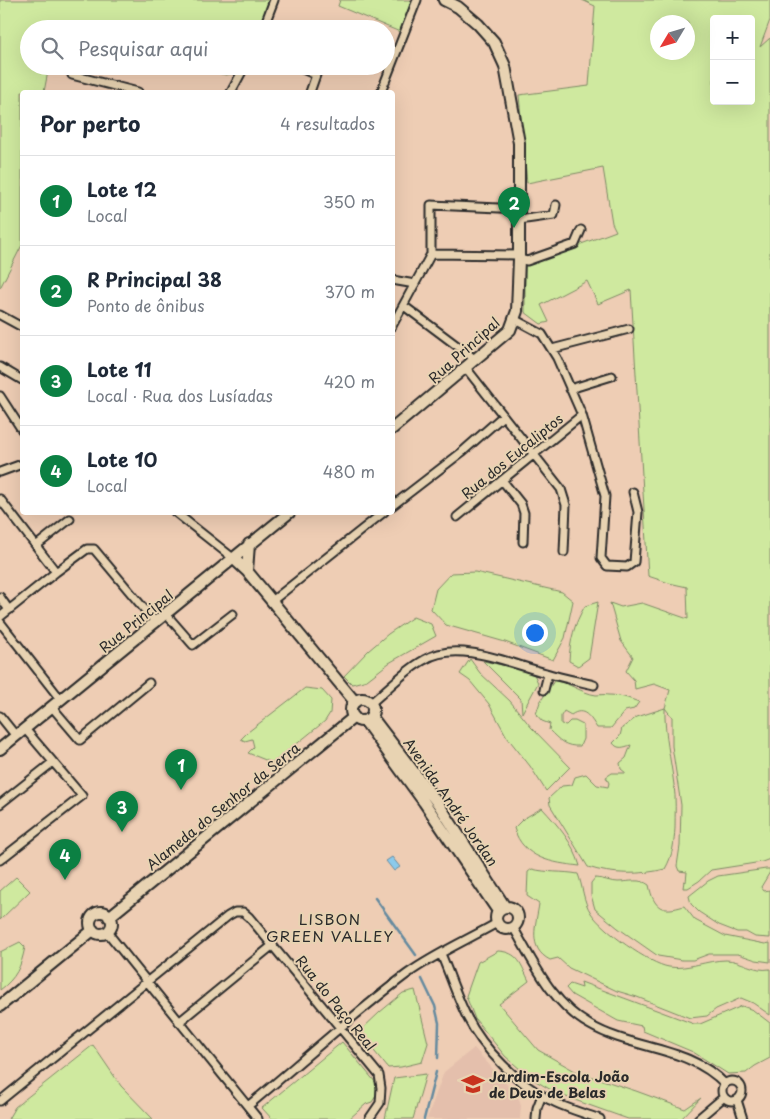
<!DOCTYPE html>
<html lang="pt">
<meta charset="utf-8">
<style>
:root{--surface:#fff;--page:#f6f6f7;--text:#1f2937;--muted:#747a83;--line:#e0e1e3;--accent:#0b8043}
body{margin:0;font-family:"Playpen Sans",sans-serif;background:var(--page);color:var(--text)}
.controls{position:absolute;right:15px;top:15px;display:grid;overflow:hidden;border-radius:5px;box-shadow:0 5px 20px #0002}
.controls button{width:45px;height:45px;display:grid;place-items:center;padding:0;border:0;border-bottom:1px solid var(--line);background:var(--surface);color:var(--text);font:25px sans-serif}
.compass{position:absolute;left:650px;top:15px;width:45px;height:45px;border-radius:50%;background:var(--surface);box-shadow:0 5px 20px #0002;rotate:232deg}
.you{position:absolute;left:534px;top:632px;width:18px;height:18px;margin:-12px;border:4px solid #fff;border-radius:50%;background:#1a73e8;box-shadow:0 0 0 8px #1a73e833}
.badge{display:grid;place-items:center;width:32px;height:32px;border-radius:50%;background:var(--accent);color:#fff;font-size:16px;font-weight:700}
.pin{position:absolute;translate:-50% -41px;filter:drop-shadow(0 1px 2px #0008)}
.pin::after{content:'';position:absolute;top:26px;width:18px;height:15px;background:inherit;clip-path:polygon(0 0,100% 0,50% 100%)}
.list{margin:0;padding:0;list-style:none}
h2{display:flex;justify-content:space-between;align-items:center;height:65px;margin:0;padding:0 20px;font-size:21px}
h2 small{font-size:16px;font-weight:400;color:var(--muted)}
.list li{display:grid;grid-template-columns:32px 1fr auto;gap:15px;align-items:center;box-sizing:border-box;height:90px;padding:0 20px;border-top:1px solid var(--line)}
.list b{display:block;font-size:19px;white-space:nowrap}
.list p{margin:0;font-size:16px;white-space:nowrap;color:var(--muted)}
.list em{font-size:16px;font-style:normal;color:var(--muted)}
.icon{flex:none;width:28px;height:28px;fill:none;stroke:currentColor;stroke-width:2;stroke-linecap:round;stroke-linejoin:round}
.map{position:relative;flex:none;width:770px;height:1119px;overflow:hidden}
.search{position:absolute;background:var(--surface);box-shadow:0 5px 20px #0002;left:20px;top:20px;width:375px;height:55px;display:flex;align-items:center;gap:12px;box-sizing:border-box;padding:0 18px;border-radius:28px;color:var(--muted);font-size:19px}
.panel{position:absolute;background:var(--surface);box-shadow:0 5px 20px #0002;left:20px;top:90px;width:375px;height:425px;border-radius:5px}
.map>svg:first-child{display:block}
</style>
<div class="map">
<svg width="770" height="1119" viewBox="0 0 770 1119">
<rect width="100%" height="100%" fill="#eecdb4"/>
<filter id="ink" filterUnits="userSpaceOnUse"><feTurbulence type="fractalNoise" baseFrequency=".02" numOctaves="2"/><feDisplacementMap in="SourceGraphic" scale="10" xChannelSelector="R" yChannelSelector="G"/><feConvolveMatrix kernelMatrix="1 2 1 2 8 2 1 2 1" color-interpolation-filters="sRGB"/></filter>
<g filter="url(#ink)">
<path fill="#e4bfac" d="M474,1048L518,1097L521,1106L520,1119H427L444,1072Z"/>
<path fill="#cfe99f" stroke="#7d8a65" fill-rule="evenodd" d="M0,0H269L266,13L258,29H29V66H49L44,92H22V245L0,288Z
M340,0H411V2L400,32L338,6Z
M582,0H770V20L760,47L770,38V859L762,862L711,870L699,881L688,888H683L684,881L686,882L687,872L679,871L677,866L680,846L681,805L672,746V717L665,708C664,733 671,760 674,785C676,799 675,814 675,828C674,843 673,855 665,869C642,875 611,875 588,867L550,805L549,798L562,786L572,785L575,777L586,774L597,785L608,787L609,783L606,777L612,773H626L621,769L620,763L626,758L631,745C624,747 618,750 613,743L620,736L622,728L637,717L665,708L670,690L654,684L635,689L634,680L626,671L633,657L621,641L610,603L621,607L642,603L688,619L687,587L669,583L648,576L631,290L598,304L587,281L541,305L549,322L541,324L525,312V265L616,231L612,223L603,168L527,183L519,95L589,86L595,6ZM714,19H751V101H714ZM658,22H688V52H658Z
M186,66H240L236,73L226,75Z
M475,572L562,592L573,601L565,638L553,660L505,642L446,625L431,609L436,589L451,573Z
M598,602L589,658L578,666L569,661C570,641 574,624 585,606Z
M413,617L431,624L436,636L389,663L367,680L352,684L344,676L368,651L388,634Z
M470,659L480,673L510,701L531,727L570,767L546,791L530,766L507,737L489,704L470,681L460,674Z
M483,661L512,667L534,674L538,683L522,713L521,699Z
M554,681C569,682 581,693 596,695C600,695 604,694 608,695C619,695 628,698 639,702L634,709L625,711L611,728H597C590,717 584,706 571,715L564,711L561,716V724L566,725L570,721H575L583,725V739L580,746C565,747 559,740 549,730L550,724L542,721L536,714L540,702Z
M305,688L322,690L331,700L330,713L325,721L273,763L248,753L254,747L252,739L245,741L241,739L248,732Z
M542,808C557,824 574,844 580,866C553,863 523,859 514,828L523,819Z
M532,869C547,873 562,871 578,874C583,887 583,901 591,913C602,930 649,964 669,967C687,970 707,960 726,960C741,960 754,972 770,969V1015L753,1003L741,998L716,1009L707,1016L690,1018L637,997L617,991L569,968L558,958L550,960C527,948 536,925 539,904L527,896L528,872Z
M766,869H770V872L761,887L764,891L770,890V938L755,937L746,932H737L719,925L699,912L691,904L689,896L708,881L718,876Z
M16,877L30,891L0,920V891Z
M595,878C603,878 610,882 618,882C629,882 640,878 649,885C654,909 662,913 684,906L695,920L725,936L765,944L770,943V962L756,960L738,954H709L693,960H682L658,956L618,928L595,909L591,895V883Z
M20,942L25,947C21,967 16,978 0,990V952Z
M498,951C519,952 521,965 529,981L499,1004L538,1050L575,1071L636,1091L685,1109L701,1098L681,1119H628L558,1094L529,1077L505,1056L475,1019L466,996L478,962Z
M581,982L694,1024H700L742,1006L753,1010L770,1023V1058L755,1066L746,1073L728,1074L693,1052L643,1031L642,1026L618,1021L572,995L566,988L570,984L582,988Z
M415,990L428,1043L422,1062L401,1067L388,1068L370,1046L361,1030L380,1012L403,993Z
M342,1042L376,1083V1096L372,1102L366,1104L349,1119H272L262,1108Z
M93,1045L121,1086L153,1119H8L15,1107Z
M426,1074L413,1119H385L394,1078Z"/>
<path fill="#8bcaec" stroke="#658a9f" d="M392,857L400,867L394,871L386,861Z"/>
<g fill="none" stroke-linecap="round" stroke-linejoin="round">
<path stroke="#658a9f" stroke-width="2.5" d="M375,898L416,955
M422,979L435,1006L439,1023L438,1058
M424,1119L436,1072"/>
<defs>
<path id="street" d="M263,29L274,0
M296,66L316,75L310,92
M72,75L138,92
M231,92L245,66
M381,92L417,0
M519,220L554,215L556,205
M431,254L519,255
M519,259L527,261L575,244L581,230
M392,280L415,284
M404,306L476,360
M0,315L22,327
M514,319L542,334L557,358L582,415L605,496L601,558L607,566L627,567L634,562L638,512L633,492
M392,326L431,254V205L519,209
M552,349L629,329
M0,367L22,380
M466,368L561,489L566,505L564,552
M570,389L612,376
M0,396L22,430
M0,472L22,464
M502,480L521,504L524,513L523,542
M0,499L56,572L0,617
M392,506L462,452L503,416
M175,512L233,558
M457,517L582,415
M36,546L70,519
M56,572L87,549H94L156,623
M0,597L9,610
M272,601L384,512
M166,614L193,645L233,614
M0,622L61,700
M544,690L548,674
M371,703C388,689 404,671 424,660C458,639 511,664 546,673C562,678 578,681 594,685
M52,707L80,740L149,683
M0,716L16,736
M0,804L53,762
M0,860L82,796L25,729
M513,927C534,963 552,1004 590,1025C633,1050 689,1046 725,1084
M107,932L258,1119
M441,954C450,975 457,997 467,1017C483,1049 518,1084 550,1100C565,1108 583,1113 600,1119
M179,1022L273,945
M722 1091a10 10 0 1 1 20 0a10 10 0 1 1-20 0Z
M737,1100L743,1119
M0,1101L228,916L235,912H243L249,917L379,1075L381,1088L380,1103L369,1119
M248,1106C301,1062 352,1015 407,974C435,954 467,940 497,923
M536,1119L537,1108L542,1095
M698,1119L724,1097"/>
<path id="secondary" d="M392,429L510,330L517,311L519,259V143L505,66L494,42L478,24L458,7L444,0
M233,558L247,571L355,702
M247,571L249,544
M351 710a11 11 0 1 1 22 0a11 11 0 1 1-22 0Z
M371,716L439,805L505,907
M365,721L424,802L498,911
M0,749L290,512
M496 918a11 11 0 1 1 22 0a11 11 0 1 1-22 0Z
M90 923a11 11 0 1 1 22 0a11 11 0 1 1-22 0Z
M109,917L354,717
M0,1006L93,930"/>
</defs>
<use href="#street" stroke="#2b2b2b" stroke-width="11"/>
<use href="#secondary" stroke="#2b2b2b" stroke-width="14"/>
<use href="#street" stroke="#e8d3b2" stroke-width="7"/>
<use href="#secondary" stroke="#e8d3b2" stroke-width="10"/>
</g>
</g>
<defs>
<symbol id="school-bare" viewBox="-9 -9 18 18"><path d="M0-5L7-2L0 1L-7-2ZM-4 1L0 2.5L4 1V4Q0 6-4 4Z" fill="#c8321e" stroke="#e8d3b2" stroke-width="2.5" paint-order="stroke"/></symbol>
</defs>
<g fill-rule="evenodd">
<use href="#school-bare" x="457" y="1068" width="32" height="32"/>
</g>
<g text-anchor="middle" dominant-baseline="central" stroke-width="4" stroke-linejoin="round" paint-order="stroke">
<g font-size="14" fill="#2b2b2b" stroke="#e8d3b2">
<text transform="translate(464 350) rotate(-42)">Rua Principal</text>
<text transform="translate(512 456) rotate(-39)">Rua dos Eucaliptos</text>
<text transform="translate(136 621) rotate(-39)">Rua Principal</text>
<text transform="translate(451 802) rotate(55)">Avenida André Jordan</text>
<text transform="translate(223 806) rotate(-39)">Alameda do Senhor da Serra</text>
<text transform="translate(336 1003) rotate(51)">Rua do Paço Real</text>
</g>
<g font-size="14" font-weight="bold" fill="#2b2b2b" stroke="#e8d3b2" text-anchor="start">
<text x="489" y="1076">Jardim-Escola João<tspan x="489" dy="16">de Deus de Belas</tspan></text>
</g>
<g font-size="15" letter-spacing="1" fill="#2b2b2b" stroke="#e8d3b2">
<text x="330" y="918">LISBON<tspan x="330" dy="17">GREEN VALLEY</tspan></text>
</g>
</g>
</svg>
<div class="controls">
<button>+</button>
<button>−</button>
</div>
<svg class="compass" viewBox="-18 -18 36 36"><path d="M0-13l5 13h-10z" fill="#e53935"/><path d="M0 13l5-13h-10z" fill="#747a83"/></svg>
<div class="you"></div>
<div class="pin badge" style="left:181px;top:790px">1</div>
<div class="pin badge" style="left:514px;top:228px">2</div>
<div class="pin badge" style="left:122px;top:832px">3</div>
<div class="pin badge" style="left:65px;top:880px">4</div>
<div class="search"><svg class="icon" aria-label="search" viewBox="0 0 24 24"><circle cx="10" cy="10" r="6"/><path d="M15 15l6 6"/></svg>Pesquisar aqui</div>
<section class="panel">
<h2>Por perto<small>4 resultados</small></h2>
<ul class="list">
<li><span class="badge">1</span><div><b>Lote 12</b><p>Local</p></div><em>350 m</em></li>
<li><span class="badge">2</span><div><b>R Principal 38</b><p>Ponto de ônibus</p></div><em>370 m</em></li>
<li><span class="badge">3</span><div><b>Lote 11</b><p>Local · Rua dos Lusíadas</p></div><em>420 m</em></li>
<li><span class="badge">4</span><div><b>Lote 10</b><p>Local</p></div><em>480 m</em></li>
</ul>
</section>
</div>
